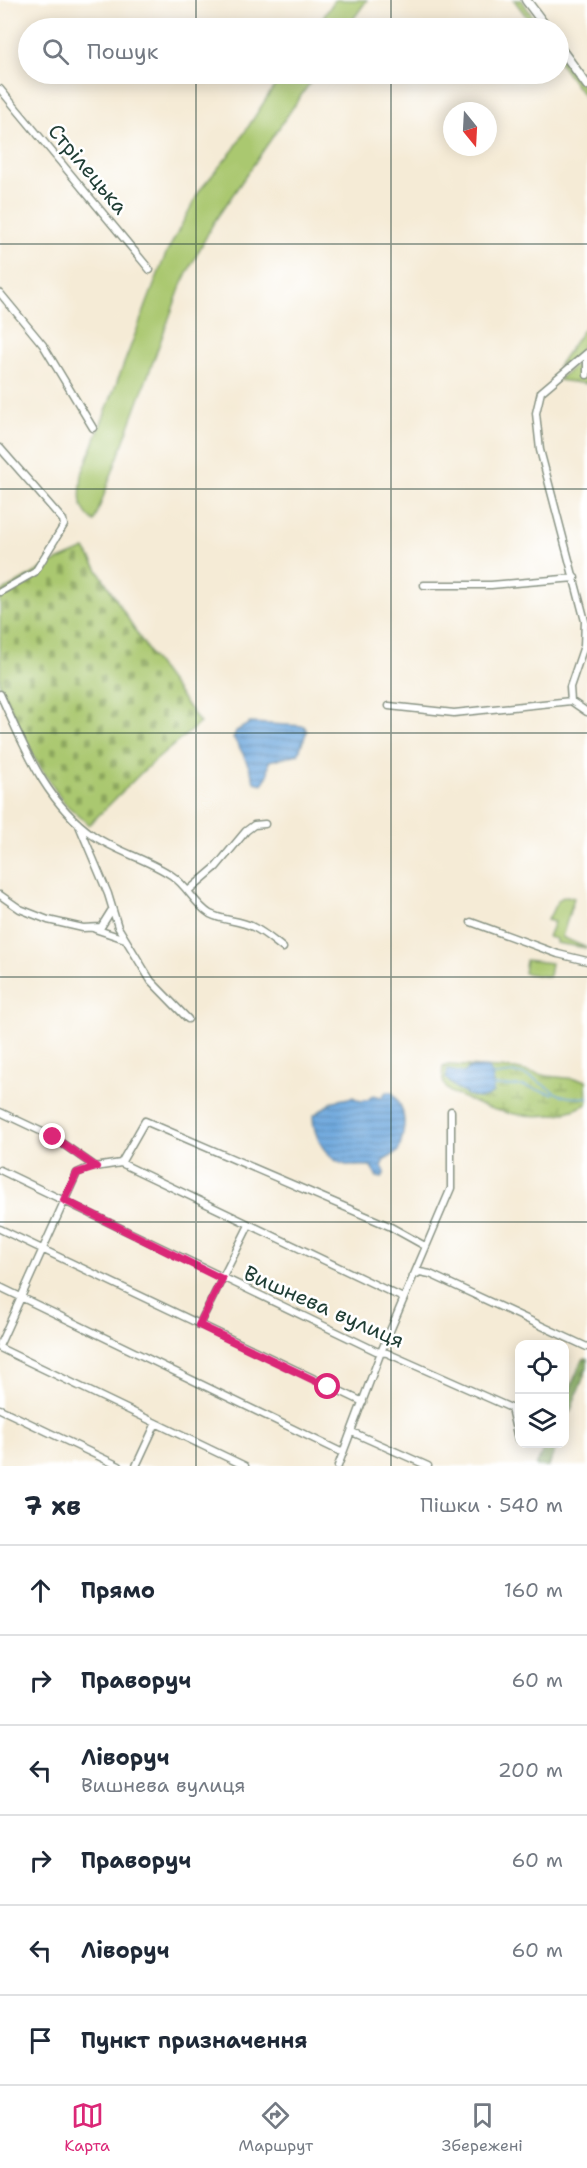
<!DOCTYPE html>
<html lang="uk">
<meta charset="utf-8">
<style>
:root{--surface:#fff;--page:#f2f2f3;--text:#1f2937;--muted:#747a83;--line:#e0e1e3;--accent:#db2777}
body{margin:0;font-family:"Shantell Sans",sans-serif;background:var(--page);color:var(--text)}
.controls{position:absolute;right:18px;bottom:18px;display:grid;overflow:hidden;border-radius:12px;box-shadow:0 3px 15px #0003}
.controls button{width:54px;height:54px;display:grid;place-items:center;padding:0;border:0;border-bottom:2px solid var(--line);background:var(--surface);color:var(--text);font:30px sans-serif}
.compass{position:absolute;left:443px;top:102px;width:54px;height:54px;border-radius:50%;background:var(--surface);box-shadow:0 3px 15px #0003;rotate:162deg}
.stop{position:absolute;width:18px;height:18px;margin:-14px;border:4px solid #db2777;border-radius:50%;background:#fff}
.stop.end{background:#db2777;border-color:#fff;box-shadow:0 2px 6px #0008}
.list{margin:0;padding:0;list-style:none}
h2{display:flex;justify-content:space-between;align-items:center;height:78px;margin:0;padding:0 24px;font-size:26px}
h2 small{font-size:20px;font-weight:400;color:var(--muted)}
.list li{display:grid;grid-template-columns:39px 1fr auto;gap:18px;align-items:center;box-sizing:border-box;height:90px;padding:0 24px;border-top:2px solid var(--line)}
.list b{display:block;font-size:22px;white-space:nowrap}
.list p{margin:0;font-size:20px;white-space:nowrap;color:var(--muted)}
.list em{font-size:20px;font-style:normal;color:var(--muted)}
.icon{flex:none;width:33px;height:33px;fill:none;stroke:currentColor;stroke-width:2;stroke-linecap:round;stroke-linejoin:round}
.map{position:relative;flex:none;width:587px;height:1466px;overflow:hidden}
.search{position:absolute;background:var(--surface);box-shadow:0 3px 15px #0003;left:18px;right:18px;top:18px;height:66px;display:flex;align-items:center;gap:15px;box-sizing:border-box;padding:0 21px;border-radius:33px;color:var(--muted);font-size:22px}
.sheet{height:618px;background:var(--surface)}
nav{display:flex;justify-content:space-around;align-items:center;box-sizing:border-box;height:84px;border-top:2px solid var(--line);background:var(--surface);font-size:16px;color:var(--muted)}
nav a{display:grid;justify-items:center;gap:3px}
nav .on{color:var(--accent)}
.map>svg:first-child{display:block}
</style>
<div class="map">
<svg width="587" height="1466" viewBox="0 0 587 1466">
<defs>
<pattern id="forest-firs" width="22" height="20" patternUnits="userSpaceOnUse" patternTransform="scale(1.5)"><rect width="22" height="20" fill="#87ac62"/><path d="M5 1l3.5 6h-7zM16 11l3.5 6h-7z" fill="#6e8d52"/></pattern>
<pattern id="wetland-marsh" width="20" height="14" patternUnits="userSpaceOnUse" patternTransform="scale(1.5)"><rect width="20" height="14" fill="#aac86f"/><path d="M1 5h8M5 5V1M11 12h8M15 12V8" fill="none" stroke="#8aa45c"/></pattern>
<pattern id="cemetery-stones" width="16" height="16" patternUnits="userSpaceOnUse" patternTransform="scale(1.5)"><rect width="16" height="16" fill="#aac86f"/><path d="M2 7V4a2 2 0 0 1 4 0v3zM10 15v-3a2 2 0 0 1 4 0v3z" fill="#8aa45c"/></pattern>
<pattern id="water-rules" width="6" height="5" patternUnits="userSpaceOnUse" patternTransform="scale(1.5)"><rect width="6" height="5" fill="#6da7dd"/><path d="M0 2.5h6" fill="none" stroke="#5989b4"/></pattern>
</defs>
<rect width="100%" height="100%" fill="#fff"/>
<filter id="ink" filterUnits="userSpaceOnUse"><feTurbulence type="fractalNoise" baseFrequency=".0167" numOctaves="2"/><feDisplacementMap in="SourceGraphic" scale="12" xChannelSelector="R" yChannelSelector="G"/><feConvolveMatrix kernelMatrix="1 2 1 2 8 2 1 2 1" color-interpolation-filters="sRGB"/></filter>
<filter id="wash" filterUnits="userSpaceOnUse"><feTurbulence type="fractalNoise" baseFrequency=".008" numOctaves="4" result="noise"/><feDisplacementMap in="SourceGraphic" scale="24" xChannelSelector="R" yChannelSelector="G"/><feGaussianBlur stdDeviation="1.35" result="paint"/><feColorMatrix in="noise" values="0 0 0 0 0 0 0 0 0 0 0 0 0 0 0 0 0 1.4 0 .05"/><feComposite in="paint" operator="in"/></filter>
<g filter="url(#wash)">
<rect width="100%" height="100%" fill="#f5ebd6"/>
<path fill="#aac86f" stroke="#648252" stroke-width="1.5" d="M335,0H367L347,28H316Z
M514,0H522L539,27L538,28H535Z
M558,53L587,92V101L559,62Z
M287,74H316L214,222L182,283L94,522C76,505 80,497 82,474L165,256L200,190L234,149L273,88Z
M587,324C587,344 578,360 558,366Z
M582,360L587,384L558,380Z
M567,896L574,898L562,937L587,948L556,943V939L548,937L554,922L547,920C555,911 553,899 567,896Z
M526,960L551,963L549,977L524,973Z"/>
<path fill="url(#forest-firs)" stroke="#53744b" stroke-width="1.5" d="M587,1359V1368L565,1425V1401L582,1360Z
M546,1444H557L549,1466H536Z"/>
<path fill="url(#wetland-marsh)" stroke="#648252" stroke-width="1.5" d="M448,1065L516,1069L547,1076L586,1080L587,1104C550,1124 500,1116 464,1098C459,1096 452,1094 448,1090C442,1084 442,1075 443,1067Z"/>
<path fill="url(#cemetery-stones)" stroke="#648252" stroke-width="1.5" d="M85,549L153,659L200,723L143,771L89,825L63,802L33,756L0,684V593L50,564Z"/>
<path fill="url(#water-rules)" stroke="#467288" stroke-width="1.5" d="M250,723L304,726L307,731L298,754L269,761L268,775L262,784L254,782C253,774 239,743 233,739L236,731Z
M481,1067L489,1068L493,1078V1093C478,1106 457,1091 446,1078L448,1070L464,1073L469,1068Z
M386,1092H392C408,1112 406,1128 398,1152L383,1161L382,1166L385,1172L382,1178L377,1177L370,1166C362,1165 354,1167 346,1165C326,1161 313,1135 313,1116L334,1101L353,1097L360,1101L368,1100L373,1095L382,1097Z"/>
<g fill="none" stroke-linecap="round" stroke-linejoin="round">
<path stroke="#6da7dd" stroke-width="1.5" d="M492,1075C502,1076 511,1071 521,1074C551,1082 549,1101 587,1097
M493,1086H523L553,1094"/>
</g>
</g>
<g filter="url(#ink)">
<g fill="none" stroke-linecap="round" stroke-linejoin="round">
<defs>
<path id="street" d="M0,89L150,270
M0,293L43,345L93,428
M587,357V375
M0,448L63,520L64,525L35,572L0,592
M424,585H491L575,578
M0,694C24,746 45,802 94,836C118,852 147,859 171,875C187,885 194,904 210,914C223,921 240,920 253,927C264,932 274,941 283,948
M571,701L570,687L584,646L585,621L540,450L536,413L541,392L587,353
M389,706L454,713L571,701L587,712
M78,823L108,894L118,927L151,981L188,1019
M188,891L216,867L246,831L254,825L265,824
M0,895L20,909L48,920L83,928L101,927L111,911
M471,922L558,954L587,961
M95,929L125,939
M0,1112L53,1137L96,1167
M121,1163L403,1298
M0,1170L376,1351L387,1353L511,1408L518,1439
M0,1229L363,1402
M413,1276L420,1272L430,1274L587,1347
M0,1287L343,1453
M199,1325L249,1225
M0,1344L77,1173L88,1168L121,1163L145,1121L389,1226L425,1246
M0,1348L245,1466
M0,1409L119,1466
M352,1432L428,1466
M136,1466L156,1423
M338,1466L381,1352L451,1188V1111"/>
<path id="secondary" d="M526,0L547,28
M558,45L587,85"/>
</defs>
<use href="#street" stroke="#8a9485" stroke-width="9"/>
<use href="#secondary" stroke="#8a9485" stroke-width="11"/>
<use href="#street" stroke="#fff" stroke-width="6"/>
<use href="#secondary" stroke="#fff" stroke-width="8"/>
</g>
</g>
<g fill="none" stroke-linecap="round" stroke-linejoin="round" filter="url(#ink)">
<path stroke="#db2777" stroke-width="8" d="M53,1137L96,1167L77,1173L64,1200L222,1279L199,1325L328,1387"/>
</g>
<path fill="none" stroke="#1f3d34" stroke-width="1.5" stroke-opacity="0.55" d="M196,0V28M391,0V28M196,74V1466M391,74V1466M0,244H587M0,489H587M0,733H587M0,977H587M0,1222H587"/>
<g text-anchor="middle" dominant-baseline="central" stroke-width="5" stroke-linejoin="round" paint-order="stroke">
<g font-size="21" fill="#1f3d34" stroke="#fff">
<text transform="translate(88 169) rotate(50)">Стрілецька</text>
<text transform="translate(324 1307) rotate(24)">Вишнева вулиця</text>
</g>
</g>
</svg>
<div class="controls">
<button><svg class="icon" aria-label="locate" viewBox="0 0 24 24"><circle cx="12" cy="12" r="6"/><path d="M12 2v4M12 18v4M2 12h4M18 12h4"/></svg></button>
<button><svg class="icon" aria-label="layers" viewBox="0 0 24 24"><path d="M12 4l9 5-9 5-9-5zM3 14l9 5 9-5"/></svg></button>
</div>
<svg class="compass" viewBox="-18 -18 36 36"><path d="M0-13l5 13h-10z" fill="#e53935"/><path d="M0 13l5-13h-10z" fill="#747a83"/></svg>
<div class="stop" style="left:328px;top:1387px"></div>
<div class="stop end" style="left:53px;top:1137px"></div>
<div class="search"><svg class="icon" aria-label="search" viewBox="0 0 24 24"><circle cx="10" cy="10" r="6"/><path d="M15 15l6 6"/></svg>Пошук</div>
</div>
<section class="sheet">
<h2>7 хв<small>Пішки · 540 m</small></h2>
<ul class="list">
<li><svg class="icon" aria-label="ahead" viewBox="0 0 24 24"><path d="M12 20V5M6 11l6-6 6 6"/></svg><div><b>Прямо</b></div><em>160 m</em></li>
<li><svg class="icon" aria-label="right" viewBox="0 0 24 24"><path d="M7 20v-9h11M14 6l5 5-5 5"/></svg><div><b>Праворуч</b></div><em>60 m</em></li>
<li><svg class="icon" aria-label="left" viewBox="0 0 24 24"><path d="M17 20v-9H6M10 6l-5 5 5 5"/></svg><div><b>Ліворуч</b><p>Вишнева вулиця</p></div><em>200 m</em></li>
<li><svg class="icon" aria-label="right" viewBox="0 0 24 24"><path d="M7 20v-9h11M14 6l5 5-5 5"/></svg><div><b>Праворуч</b></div><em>60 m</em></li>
<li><svg class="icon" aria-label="left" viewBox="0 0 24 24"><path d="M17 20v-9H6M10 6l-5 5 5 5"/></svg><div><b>Ліворуч</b></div><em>60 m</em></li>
<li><svg class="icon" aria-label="arrive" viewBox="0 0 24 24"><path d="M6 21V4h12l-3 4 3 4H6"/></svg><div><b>Пункт призначення</b></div></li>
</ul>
</section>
<nav>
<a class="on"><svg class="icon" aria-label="map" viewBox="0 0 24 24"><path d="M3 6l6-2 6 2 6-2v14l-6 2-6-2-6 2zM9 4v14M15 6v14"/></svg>Карта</a>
<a><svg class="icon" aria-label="directions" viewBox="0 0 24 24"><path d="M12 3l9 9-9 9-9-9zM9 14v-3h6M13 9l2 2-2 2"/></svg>Маршрут</a>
<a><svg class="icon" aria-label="saved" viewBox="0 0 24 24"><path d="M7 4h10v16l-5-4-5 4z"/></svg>Збережені</a>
</nav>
